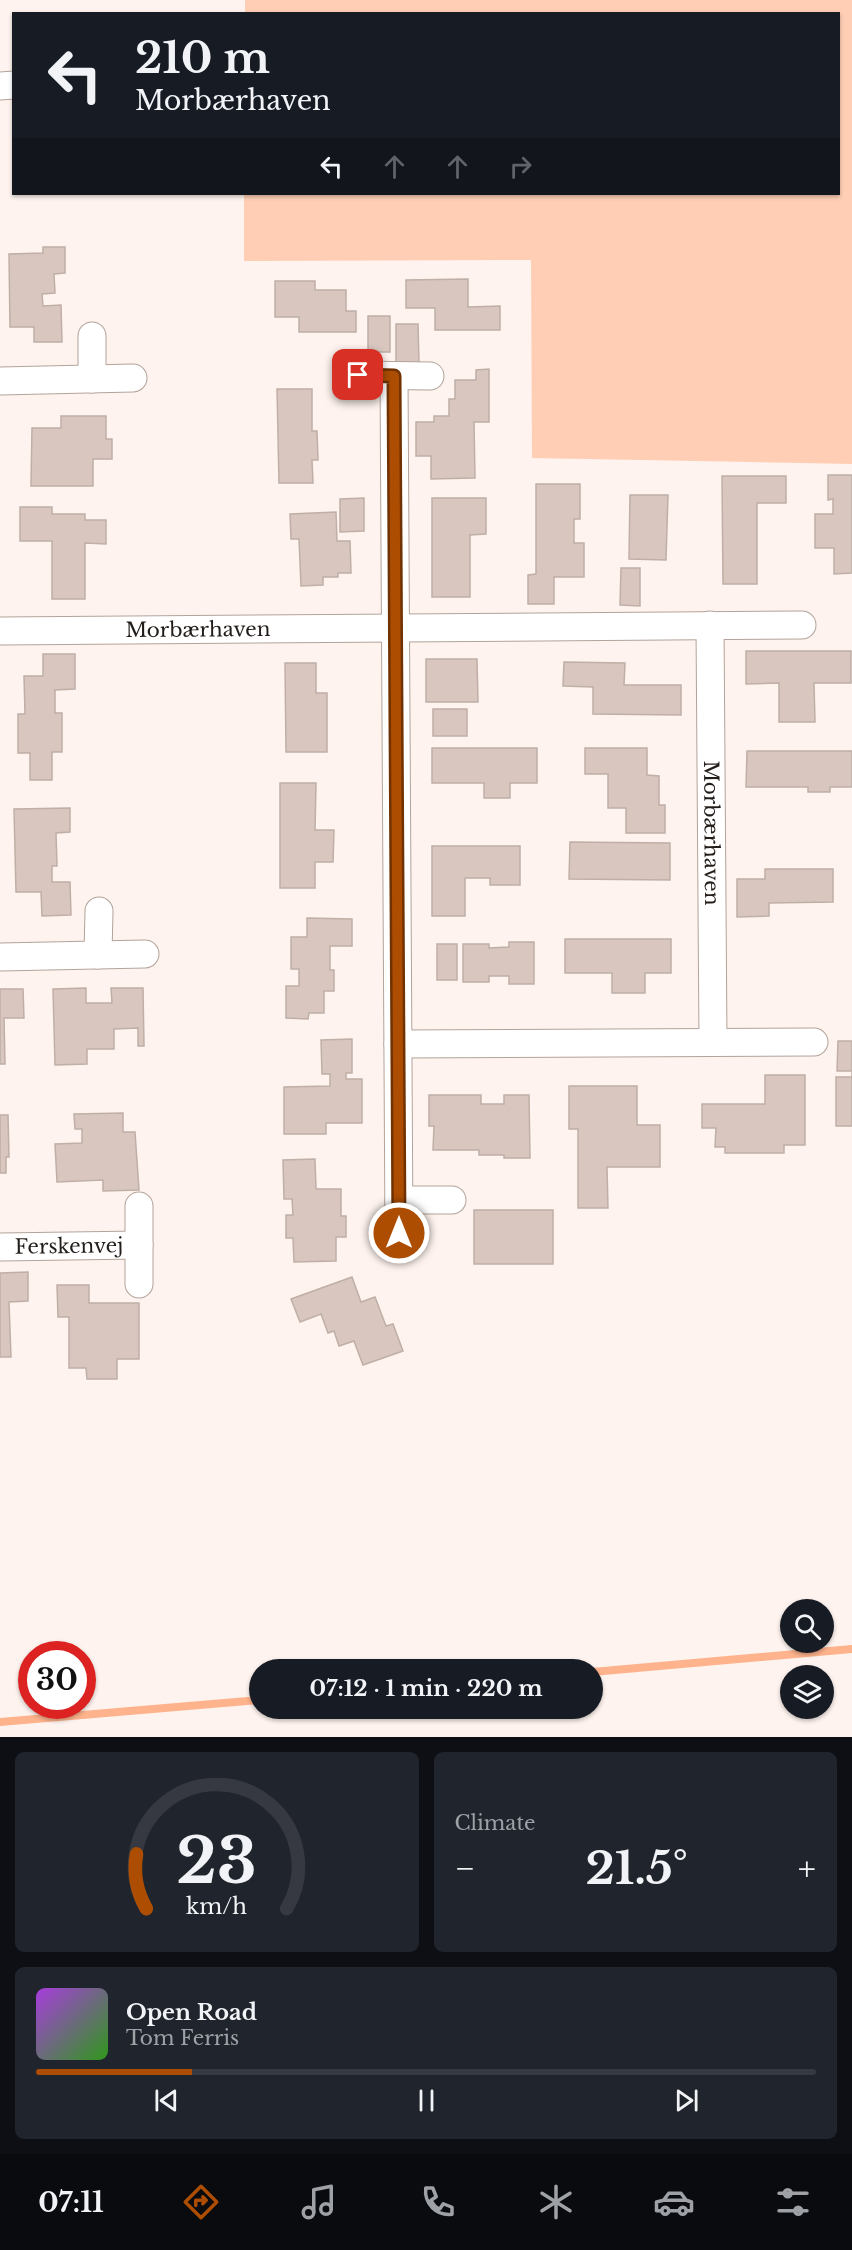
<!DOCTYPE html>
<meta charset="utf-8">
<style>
:root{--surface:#171b24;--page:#20242c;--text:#f1f3f6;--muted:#9ea1a6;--line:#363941;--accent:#ad4d01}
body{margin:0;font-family:"Libre Baskerville",serif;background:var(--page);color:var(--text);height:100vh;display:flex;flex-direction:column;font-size:22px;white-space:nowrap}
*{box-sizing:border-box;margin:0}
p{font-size:20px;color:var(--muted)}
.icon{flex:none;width:33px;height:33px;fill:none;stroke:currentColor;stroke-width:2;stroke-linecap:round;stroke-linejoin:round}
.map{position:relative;height:1737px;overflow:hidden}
.drawer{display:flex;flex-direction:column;gap:15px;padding:15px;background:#0d0f14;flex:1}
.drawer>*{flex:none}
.banner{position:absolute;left:12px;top:12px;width:828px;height:183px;border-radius:0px;box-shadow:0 2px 4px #0004;background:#171b24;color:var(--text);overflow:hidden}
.fabs{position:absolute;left:780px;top:1599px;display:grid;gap:12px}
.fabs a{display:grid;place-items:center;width:54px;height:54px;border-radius:50%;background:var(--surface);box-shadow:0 2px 4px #0004;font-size:30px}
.speed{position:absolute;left:18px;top:1641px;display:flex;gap:12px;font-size:30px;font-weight:700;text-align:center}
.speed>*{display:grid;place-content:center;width:78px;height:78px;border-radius:50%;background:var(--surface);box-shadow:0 2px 4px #0004;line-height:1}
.speed .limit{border:9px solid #d22;background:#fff;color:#111}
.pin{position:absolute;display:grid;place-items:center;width:51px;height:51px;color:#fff;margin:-26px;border-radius:12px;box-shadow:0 3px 9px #0006}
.me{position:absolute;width:66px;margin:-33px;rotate:0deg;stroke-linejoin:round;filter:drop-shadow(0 0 4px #0008)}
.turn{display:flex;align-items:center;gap:21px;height:126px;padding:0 24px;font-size:27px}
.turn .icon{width:78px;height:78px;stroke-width:2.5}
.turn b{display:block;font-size:42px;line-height:51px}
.lanes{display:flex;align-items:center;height:57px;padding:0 24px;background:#0003;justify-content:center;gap:30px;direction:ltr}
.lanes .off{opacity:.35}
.big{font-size:45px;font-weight:700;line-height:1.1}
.drawer .widget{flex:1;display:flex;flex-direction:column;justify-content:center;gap:9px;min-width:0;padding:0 21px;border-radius:9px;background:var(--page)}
.drawer .dial{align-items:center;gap:0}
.dial svg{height:156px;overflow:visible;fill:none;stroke:var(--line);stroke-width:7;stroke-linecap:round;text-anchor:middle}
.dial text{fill:var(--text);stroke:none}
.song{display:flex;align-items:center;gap:18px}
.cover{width:72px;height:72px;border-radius:9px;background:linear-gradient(135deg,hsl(280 70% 55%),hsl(110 70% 35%))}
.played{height:6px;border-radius:3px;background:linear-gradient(90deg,var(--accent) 20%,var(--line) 20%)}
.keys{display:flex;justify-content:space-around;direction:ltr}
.heat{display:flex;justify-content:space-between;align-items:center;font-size:33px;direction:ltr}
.drawer .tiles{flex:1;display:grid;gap:15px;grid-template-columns:1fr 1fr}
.widget:last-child{grid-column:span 2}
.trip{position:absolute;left:249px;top:1659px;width:354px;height:60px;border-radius:30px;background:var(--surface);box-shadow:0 2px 4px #0004;font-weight:700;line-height:60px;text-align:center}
.dock{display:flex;height:96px;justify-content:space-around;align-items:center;background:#090b0e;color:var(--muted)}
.dock .icon{width:42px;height:42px}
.dock .active{color:var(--accent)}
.dock b{font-size:27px;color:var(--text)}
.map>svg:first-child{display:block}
.green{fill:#ffceb5}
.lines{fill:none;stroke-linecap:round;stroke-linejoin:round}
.stream{stroke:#feb38c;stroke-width:8}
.building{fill:#d9c7bf;stroke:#bfafa6;stroke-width:1.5}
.minor-casing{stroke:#b3a39a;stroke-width:29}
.minor{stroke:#fff;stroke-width:27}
.route-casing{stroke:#703201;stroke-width:15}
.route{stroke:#ad4d01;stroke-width:10}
.labels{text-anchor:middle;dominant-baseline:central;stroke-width:6;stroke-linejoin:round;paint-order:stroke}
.street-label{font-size:20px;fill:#231d1a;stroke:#fef3ee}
</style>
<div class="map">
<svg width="852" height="1737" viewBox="0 0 852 1737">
<rect width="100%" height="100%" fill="#fef3ee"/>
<!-- green -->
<polygon class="green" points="245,0 852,0 852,464 532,458 531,260 244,261 244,194 838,194 838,14 245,14"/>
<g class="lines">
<!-- stream -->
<g class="stream">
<polyline points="592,1672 852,1649"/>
<polyline points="0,1722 260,1700"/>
</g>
</g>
<!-- building -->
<g class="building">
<polygon points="43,247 65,247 65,273 54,274 55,293 42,294 43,306 61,305 62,342 34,342 34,327 10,327 9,254 43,253"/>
<polygon points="468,279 468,307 500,306 500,330 435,330 435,308 406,308 406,280"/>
<polygon points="275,281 315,281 315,290 346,290 346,311 356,311 356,332 299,332 299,317 275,317"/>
<rect x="368" y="316" width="22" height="36"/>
<polygon points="396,324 418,324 419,363 396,363"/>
<polygon points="489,369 489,422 474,422 475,478 431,479 431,456 416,456 416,422 434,422 434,416 449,416 449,399 455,399 455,380 476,380 476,370"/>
<polygon points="277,389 312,389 312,431 317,431 318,460 312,460 313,483 279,483"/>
<polygon points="61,416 106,416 106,439 112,439 112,459 93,459 93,486 31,486 32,428 61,428"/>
<polygon points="828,475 852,475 852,573 834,574 834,548 815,548 815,514 833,514 833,499 828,500"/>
<polygon points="722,476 786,476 786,503 757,503 757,584 723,584"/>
<polygon points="536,484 580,484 580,519 574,519 574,543 584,543 584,577 554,577 554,604 528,604 528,575 536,574"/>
<polygon points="630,495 668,495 666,560 629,559"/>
<polygon points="364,498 364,531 340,532 340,499"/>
<polygon points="432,498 486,498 486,534 470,535 470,597 432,597"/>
<polygon points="20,507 52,507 52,514 85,514 85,520 106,520 106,544 85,543 85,599 52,599 52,541 20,541"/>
<polygon points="336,512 337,541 350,541 351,573 338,573 338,577 323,577 323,585 301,586 299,539 291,539 290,514"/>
<polygon points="621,568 640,568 640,606 620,605"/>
<polygon points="746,651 851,651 851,683 814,683 815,722 779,722 779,683 746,684"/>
<polygon points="43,654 75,654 75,689 55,690 55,713 62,713 62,752 52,752 52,780 30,780 30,753 18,753 18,714 25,714 24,676 43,676"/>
<polygon points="426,659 477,659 478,702 426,702"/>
<polygon points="564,662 625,663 624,685 681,685 681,715 593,714 593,687 563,686"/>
<polygon points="285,663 316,663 316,693 327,693 327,752 286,752"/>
<rect x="433" y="709" width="34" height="27"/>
<polygon points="432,748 537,748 537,783 510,783 510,798 484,798 484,783 432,783"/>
<polygon points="585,748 647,748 647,775 659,776 659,805 665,805 665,833 626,833 626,808 608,808 608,774 585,774"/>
<polygon points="747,751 852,751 852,787 830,787 830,792 808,792 808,787 746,787"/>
<polygon points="280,783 316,783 315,830 334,830 333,862 315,862 315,888 280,888"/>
<polygon points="70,808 70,832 56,833 57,866 52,866 52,882 70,882 71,915 42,916 41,892 16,892 14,809"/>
<polygon points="570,842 670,843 670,880 569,879"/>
<polygon points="432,846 520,846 520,885 490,885 490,878 465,878 465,916 432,916"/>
<polygon points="765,869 833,869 833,902 769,903 769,916 737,917 737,879 765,879"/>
<polygon points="307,918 352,919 352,946 330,946 330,970 334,970 334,991 324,991 324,1013 309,1013 308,1019 286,1018 286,986 299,986 299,969 291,969 291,937 307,937"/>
<polygon points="565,939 671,939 671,973 645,973 645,993 612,993 612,973 565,973"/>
<polygon points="509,942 534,942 534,984 509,984 509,976 489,976 489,982 463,982 463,944 489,944 489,948 509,947"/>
<rect x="437" y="944" width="20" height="36"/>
<polygon points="86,988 86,1003 112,1003 111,988 143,988 144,1046 138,1046 138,1028 114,1029 114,1049 87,1049 87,1064 55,1065 53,989"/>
<polygon points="0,989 23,989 24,1018 4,1018 5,1064 0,1064"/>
<polygon points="352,1039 352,1073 346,1073 346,1079 362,1079 362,1123 326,1123 326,1134 284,1134 284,1087 330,1086 330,1074 322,1074 321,1040"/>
<polygon points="838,1041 852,1041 852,1126 836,1126 836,1077 852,1077 852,1071 837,1071"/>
<polygon points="765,1075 805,1075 805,1145 784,1145 784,1153 725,1153 725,1147 715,1147 716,1128 702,1128 702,1104 765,1104"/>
<polygon points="569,1086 637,1086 637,1125 660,1125 660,1167 607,1167 608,1208 578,1208 578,1129 569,1129"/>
<polygon points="429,1095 481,1095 481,1104 504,1104 504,1095 529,1095 530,1158 504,1158 504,1155 479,1155 479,1150 433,1150 434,1126 429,1126"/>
<polygon points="123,1113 123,1132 135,1132 139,1190 103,1191 103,1180 57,1182 55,1144 82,1143 82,1129 75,1129 74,1114"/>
<polygon points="0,1115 8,1115 9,1157 6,1157 6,1173 0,1173"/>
<polygon points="315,1159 316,1189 341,1189 341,1216 346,1216 346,1237 336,1237 336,1261 294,1262 293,1238 286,1238 286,1215 293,1215 292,1199 284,1199 283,1160"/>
<rect x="474" y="1210" width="79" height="54"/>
<polygon points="28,1272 28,1301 9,1302 11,1357 0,1357 0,1273"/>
<polygon points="352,1277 361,1302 375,1297 386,1326 393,1324 403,1351 363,1365 354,1341 339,1346 334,1331 328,1333 321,1314 300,1322 291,1299"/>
<polygon points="57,1285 89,1285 89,1303 139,1303 139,1359 117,1359 117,1379 87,1379 86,1368 69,1368 69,1317 58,1317"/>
</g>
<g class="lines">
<!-- minor casing -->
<g class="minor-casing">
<g id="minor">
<polyline points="0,86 14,85"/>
<polyline points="92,336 92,379"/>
<polyline points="358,375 430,376"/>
<polyline points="394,376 399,1233"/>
<polyline points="0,381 133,378"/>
<path id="s1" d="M710,625L713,1042"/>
<path id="s2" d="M0,631L802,625"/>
<polyline points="98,955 99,911"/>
<polyline points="0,957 145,954"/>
<polyline points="398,1044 814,1042"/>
<polyline points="399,1200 452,1200"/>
<polyline points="139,1206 139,1245"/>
<path id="s3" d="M0,1247L139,1245V1284"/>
</g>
</g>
<!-- minor -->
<use href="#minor" class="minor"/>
</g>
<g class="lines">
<!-- route casing -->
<g class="route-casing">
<polyline id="route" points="358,375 394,376 399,1233"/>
</g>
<!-- route -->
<use href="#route" class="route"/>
</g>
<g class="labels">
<!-- street labels -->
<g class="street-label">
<text stroke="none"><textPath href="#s2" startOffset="198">Morbærhaven</textPath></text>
<text stroke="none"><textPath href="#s1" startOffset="208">Morbærhaven</textPath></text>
<text stroke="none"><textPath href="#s3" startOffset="69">Ferskenvej</textPath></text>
</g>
</g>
</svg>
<div class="fabs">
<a><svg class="icon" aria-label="search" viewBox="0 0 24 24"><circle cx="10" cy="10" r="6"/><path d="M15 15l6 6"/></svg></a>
<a><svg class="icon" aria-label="layers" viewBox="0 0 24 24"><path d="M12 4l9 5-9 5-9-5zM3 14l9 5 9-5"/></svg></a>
</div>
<div class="speed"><div class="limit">30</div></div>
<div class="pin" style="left:358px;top:375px;background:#d93025"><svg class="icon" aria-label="arrive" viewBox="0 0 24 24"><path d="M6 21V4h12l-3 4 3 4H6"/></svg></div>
<svg class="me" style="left:399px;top:1233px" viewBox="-20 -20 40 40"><circle r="17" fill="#ad4d01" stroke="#fff" stroke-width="3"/><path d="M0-11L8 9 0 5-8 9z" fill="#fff"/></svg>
<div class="trip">07:12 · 1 min · 220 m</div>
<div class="banner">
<div class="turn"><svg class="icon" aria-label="left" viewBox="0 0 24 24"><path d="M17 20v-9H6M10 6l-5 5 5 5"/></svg><div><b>210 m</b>Morbærhaven</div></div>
<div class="lanes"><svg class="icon" aria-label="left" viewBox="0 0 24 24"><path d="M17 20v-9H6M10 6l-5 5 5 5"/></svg><svg class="icon off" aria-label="ahead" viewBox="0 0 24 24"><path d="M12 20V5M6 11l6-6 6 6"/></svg><svg class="icon off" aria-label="ahead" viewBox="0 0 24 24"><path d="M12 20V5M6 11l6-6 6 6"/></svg><svg class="icon off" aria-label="right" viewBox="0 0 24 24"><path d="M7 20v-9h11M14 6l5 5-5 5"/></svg></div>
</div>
</div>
<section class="drawer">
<div class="tiles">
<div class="widget dial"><svg viewBox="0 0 100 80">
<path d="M14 69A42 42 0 1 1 86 69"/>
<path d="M14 69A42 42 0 0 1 9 41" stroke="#ad4d01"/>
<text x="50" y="56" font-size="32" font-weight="700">23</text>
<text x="50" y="72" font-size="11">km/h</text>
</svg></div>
<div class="widget"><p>Climate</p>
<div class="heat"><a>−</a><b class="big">21.5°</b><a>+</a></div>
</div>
<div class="widget">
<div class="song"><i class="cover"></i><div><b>Open Road</b><p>Tom Ferris</p></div></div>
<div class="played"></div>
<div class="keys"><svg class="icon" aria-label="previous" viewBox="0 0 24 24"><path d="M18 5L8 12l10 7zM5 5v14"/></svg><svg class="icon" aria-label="pause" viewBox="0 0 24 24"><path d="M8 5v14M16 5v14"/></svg><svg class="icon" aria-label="next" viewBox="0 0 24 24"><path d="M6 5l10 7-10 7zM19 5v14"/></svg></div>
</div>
</div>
</section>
<nav class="dock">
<b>07:11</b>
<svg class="icon active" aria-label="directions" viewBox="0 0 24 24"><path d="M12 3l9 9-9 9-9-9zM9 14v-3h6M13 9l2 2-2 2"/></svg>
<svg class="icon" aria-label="music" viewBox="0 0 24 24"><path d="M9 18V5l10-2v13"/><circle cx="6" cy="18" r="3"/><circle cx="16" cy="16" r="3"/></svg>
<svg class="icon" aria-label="phone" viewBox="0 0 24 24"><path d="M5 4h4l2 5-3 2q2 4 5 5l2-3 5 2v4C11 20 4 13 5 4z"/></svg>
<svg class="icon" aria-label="climate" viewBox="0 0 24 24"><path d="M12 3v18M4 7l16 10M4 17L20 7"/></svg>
<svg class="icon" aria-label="car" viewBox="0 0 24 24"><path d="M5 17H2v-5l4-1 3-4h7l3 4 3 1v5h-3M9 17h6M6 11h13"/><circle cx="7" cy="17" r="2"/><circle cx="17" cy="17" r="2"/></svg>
<svg class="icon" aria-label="filters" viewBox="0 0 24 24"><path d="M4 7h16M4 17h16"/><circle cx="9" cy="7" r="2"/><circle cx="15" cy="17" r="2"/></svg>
</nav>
